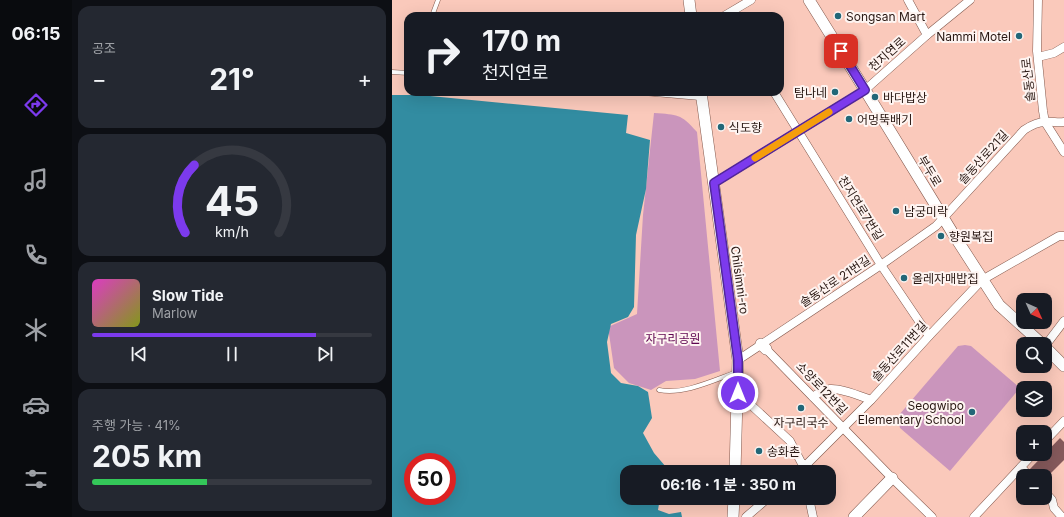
<!DOCTYPE html>
<html lang="ko">
<meta charset="utf-8">
<style>
:root{--surface:#171b24;--page:#242831;--text:#f1f3f6;--muted:#9ea1a6;--line:#363941;--accent:#7c3aed}
body{margin:0;font-family:Inter,"Noto Sans KR",sans-serif;background:var(--page);color:var(--text);height:100vh;display:flex;flex-direction:column;font-size:15px;white-space:nowrap}
*{box-sizing:border-box;margin:0}
p{font-size:13px;color:var(--muted)}
.icon{flex:none;width:22px;height:22px;fill:none;stroke:currentColor;stroke-width:2;stroke-linecap:round;stroke-linejoin:round}
.map{position:relative;flex:1;overflow:hidden}
.drawer{display:flex;flex-direction:column;gap:6px;padding:6px;background:#0d0f14;width:320px}
.drawer>*{flex:none}
.top-card{position:absolute;left:12px;top:12px;width:380px;height:84px;border-radius:12px;box-shadow:0 4px 16px #0002;background:#171b24;color:var(--text);overflow:hidden}
.needle{width:26px;rotate:135deg}
.fabs{position:absolute;left:624px;top:293px;display:grid;gap:8px}
.fabs a{display:grid;place-items:center;width:36px;height:36px;border-radius:8px;background:var(--surface);box-shadow:0 4px 16px #0002;font-size:20px}
.speed{position:absolute;left:12px;top:453px;display:flex;gap:8px;font-size:20px;font-weight:700;text-align:center}
.speed>*{display:grid;place-content:center;width:52px;height:52px;border-radius:50%;background:var(--surface);box-shadow:0 4px 16px #0002;line-height:1}
.speed .limit{border:6px solid #d22;background:#fff;color:#111}
.pin{position:absolute;display:grid;place-items:center;width:34px;height:34px;color:#fff;margin:-17px;border-radius:8px;box-shadow:0 2px 6px #0006}
.me{position:absolute;width:44px;margin:-22px;rotate:0deg;stroke-linejoin:round;filter:drop-shadow(0 0 3px #0008)}
.turn{display:flex;align-items:center;gap:14px;height:84px;padding:0 12px;font-size:18px}
.turn .icon{width:52px;height:52px;stroke-width:2.5}
.turn b{display:block;font-size:28px;line-height:34px}
.big{font-size:30px;font-weight:700;line-height:1.1}
.drawer .card{flex:1;display:flex;flex-direction:column;justify-content:center;gap:6px;min-width:0;padding:0 14px;border-radius:12px;background:var(--page)}
.drawer .dial{align-items:center;gap:0}
.dial svg{height:104px;overflow:visible;fill:none;stroke:var(--line);stroke-width:7;stroke-linecap:round;text-anchor:middle}
.dial text{fill:var(--text);stroke:none}
.song{display:flex;align-items:center;gap:12px}
.cover{width:48px;height:48px;border-radius:6px;background:linear-gradient(135deg,hsl(310 70% 55%),hsl(70 70% 35%))}
.played{height:4px;border-radius:2px;background:linear-gradient(90deg,var(--accent) 80%,var(--line) 80%)}
.keys{display:flex;justify-content:space-around;direction:ltr}
.heat{display:flex;justify-content:space-between;align-items:center;font-size:22px;direction:ltr}
.charge{height:6px;border-radius:3px;background:linear-gradient(90deg,#34c759 41%,var(--line) 0)}
.trip{position:absolute;left:228px;top:465px;width:216px;height:40px;border-radius:12px;background:var(--surface);box-shadow:0 4px 16px #0002;font-weight:700;line-height:40px;text-align:center}
main{display:flex;flex:1;min-height:0}
.menu{display:flex;flex-direction:column;width:72px;justify-content:space-around;align-items:center;background:#090b0e;color:var(--muted)}
.menu .icon{width:28px;height:28px}
.menu .selected{color:var(--accent)}
.menu b{font-size:18px;color:var(--text)}
.map>svg:first-child{display:block}
.green{fill:#ca95bc}
.water{fill:#328ca1;fill-rule:evenodd}
.building{fill:#865a5c}
.lines{fill:none;stroke-linecap:round;stroke-linejoin:round}
.lane-casing{stroke:#83594d;stroke-width:5}
.street-casing{stroke:#83594d;stroke-width:9}
.secondary-casing{stroke:#83594d;stroke-width:12}
.lane{stroke:#fff;stroke-width:4}
.street{stroke:#fff;stroke-width:8}
.secondary{stroke:#fff;stroke-width:11}
.route-casing{stroke:#51269a;stroke-width:10}
.route{stroke:#7c3aed;stroke-width:7}
.slow{stroke:#f59e0b;stroke-width:7}
.poi-dot{fill:#226778;stroke:#fef4f1;stroke-width:1.5}
.labels{text-anchor:middle;dominant-baseline:central;stroke-width:4;stroke-linejoin:round;paint-order:stroke}
.poi-label{font-size:12px;fill:#281712;stroke:#fef4f1;text-anchor:start}
.street-label{font-size:12px;fill:#281712;stroke:#fef4f1}
.park-label{font-size:12px;fill:#5e0550;stroke:#fef4f1}
</style>
<main>
<nav class="menu">
<b>06:15</b>
<svg class="icon selected" aria-label="directions" viewBox="0 0 24 24"><path d="M12 3l9 9-9 9-9-9zM9 14v-3h6M13 9l2 2-2 2"/></svg>
<svg class="icon" aria-label="music" viewBox="0 0 24 24"><path d="M9 18V5l10-2v13"/><circle cx="6" cy="18" r="3"/><circle cx="16" cy="16" r="3"/></svg>
<svg class="icon" aria-label="phone" viewBox="0 0 24 24"><path d="M5 4h4l2 5-3 2q2 4 5 5l2-3 5 2v4C11 20 4 13 5 4z"/></svg>
<svg class="icon" aria-label="climate" viewBox="0 0 24 24"><path d="M12 3v18M4 7l16 10M4 17L20 7"/></svg>
<svg class="icon" aria-label="car" viewBox="0 0 24 24"><path d="M5 17H2v-5l4-1 3-4h7l3 4 3 1v5h-3M9 17h6M6 11h13"/><circle cx="7" cy="17" r="2"/><circle cx="17" cy="17" r="2"/></svg>
<svg class="icon" aria-label="filters" viewBox="0 0 24 24"><path d="M4 7h16M4 17h16"/><circle cx="9" cy="7" r="2"/><circle cx="15" cy="17" r="2"/></svg>
</nav>
<section class="drawer">
<div class="card"><p>공조</p>
<div class="heat"><a>−</a><b class="big">21°</b><a>+</a></div>
</div>
<div class="card dial"><svg viewBox="0 0 100 80">
<path d="M14 69A42 42 0 1 1 86 69"/>
<path d="M14 69A42 42 0 0 1 21 17" stroke="#7c3aed"/>
<text x="50" y="56" font-size="32" font-weight="700">45</text>
<text x="50" y="72" font-size="11">km/h</text>
</svg></div>
<div class="card">
<div class="song"><i class="cover"></i><div><b>Slow Tide</b><p>Marlow</p></div></div>
<div class="played"></div>
<div class="keys"><svg class="icon" aria-label="previous" viewBox="0 0 24 24"><path d="M18 5L8 12l10 7zM5 5v14"/></svg><svg class="icon" aria-label="pause" viewBox="0 0 24 24"><path d="M8 5v14M16 5v14"/></svg><svg class="icon" aria-label="next" viewBox="0 0 24 24"><path d="M6 5l10 7-10 7zM19 5v14"/></svg></div>
</div>
<div class="card"><p>주행 가능 · 41%</p><b class="big">205 km</b><div class="charge"></div></div>
</section>
<div class="map">
<svg width="672" height="517" viewBox="0 0 672 517">
<rect width="100%" height="100%" fill="#fac9bb"/>
<!-- green -->
<g class="green">
<path d="M262,113C286,115 288,113 305,132L328,371L303,379L274,381L259,390L237,383L222,368L216,327L245,314L251,215Z"/>
<polygon points="573,345 579,346 628,388 558,471 508,428 506,420 507,415 566,346"/>
</g>
<!-- water -->
<path class="water" d="M0,95H28L236,115L234,133L258,140L254,189L244,235L242,307L236,317L219,324L215,342L219,373L229,383L246,386L256,392L260,418L251,433L262,453L274,467L276,472H235V498H268L266,510L277,514L289,512L290,517H0ZM21,462H55V496H21Z"/>
<!-- building -->
<polygon class="building" points="668,438 672,442 672,460 656,476 642,476 638,469"/>
<g class="lines">
<!-- lane casing -->
<g class="lane-casing">
<g id="lane">
<polyline points="40,16 46,0"/>
<polyline points="0,72 16,73"/>
<polyline points="240,92 308,98"/>
<path d="M267,390C292,395 322,380 345,372"/>
</g>
</g>
<!-- street casing -->
<g class="street-casing">
<g id="street">
<polyline points="516,0 535,35"/>
<polyline points="646,0 645,51 651,111 653,122 672,152"/>
<polyline points="332,16 359,0"/>
<polyline points="646,57 662,53 672,47"/>
<polyline points="382,92 489,265 537,336"/>
<polyline points="322,183 473,90 535,35 578,0"/>
<polyline points="653,346 672,321"/>
<polyline points="374,349 500,478 540,517"/>
<path d="M346,360L489,265L544,226L632,130C638,126 645,122 653,122C660,121 665,123 672,122"/>
<polyline points="346,393 398,441 409,462 416,468 423,471 423,472"/>
<path d="M421,397C426,393 432,390 438,389C450,388 468,396 479,400"/>
<polyline points="653,441 672,421"/>
<polyline points="629,467 637,476"/>
<polyline points="407,472 479,400 537,336 590,280 667,236 672,236"/>
<polyline points="653,492 660,500 662,508 670,517"/>
<polyline points="417,498 421,517"/>
<polyline points="354,517 376,498"/>
<polyline points="582,517 641,454"/>
</g>
</g>
<!-- secondary casing -->
<g class="secondary-casing">
<g id="secondary">
<polyline points="297,0 299,16"/>
<polyline points="417,0 473,90 560,232 607,305 650,344"/>
<polyline points="309,92 346,360 343,472"/>
<polyline points="369,344 374,349"/>
<polyline points="653,347 672,366"/>
<polyline points="341,517 342,498"/>
<polyline points="462,517 500,478"/>
</g>
</g>
<!-- lane -->
<use href="#lane" class="lane"/>
<!-- street -->
<use href="#street" class="street"/>
<!-- secondary -->
<use href="#secondary" class="secondary"/>
</g>
<g class="lines">
<!-- route casing -->
<g class="route-casing">
<polyline id="route" points="346,393 346,360 322,183 473,90 449,51"/>
</g>
<!-- route -->
<use href="#route" class="route"/>
<!-- slow -->
<polyline class="slow" points="363,158 437,112"/>
</g>
<!-- markers -->
<g class="poi-dot">
<circle cx="446" cy="16" r="4"/>
<circle cx="627" cy="36" r="4"/>
<circle cx="443" cy="92" r="4"/>
<circle cx="483" cy="97" r="4"/>
<circle cx="457" cy="119" r="4"/>
<circle cx="329" cy="127" r="4"/>
<circle cx="504" cy="211" r="4"/>
<circle cx="549" cy="236" r="4"/>
<circle cx="512" cy="278" r="4"/>
<circle cx="409" cy="408" r="4"/>
<circle cx="580" cy="412" r="4"/>
<circle cx="367" cy="451" r="4"/>
</g>
<g class="labels">
<!-- poi labels -->
<g class="poi-label">
<text x="454" y="16">Songsan Mart</text>
<text x="619" y="36" text-anchor="end">Nammi Motel</text>
<text x="435" y="92" text-anchor="end">탐나네</text>
<text x="491" y="97">바다밥상</text>
<text x="465" y="119">어멍뚝배기</text>
<text x="337" y="127">식도향</text>
<text x="512" y="211">남궁미락</text>
<text x="557" y="236">향원복집</text>
<text x="520" y="278">올레자매밥집</text>
<text x="572" y="405" text-anchor="end">Seogwipo<tspan x="572" dy="14">Elementary School</tspan></text>
<text x="409" y="422" text-anchor="middle">자구리국수</text>
<text x="375" y="451">송화촌</text>
</g>
<!-- street labels -->
<g class="street-label">
<text transform="translate(495 54) rotate(-42)">천지연로</text>
<text transform="translate(636 80) rotate(-96)">솔동산로</text>
<text transform="translate(591 157) rotate(-48)">솔동산로21길</text>
<text transform="translate(538 171) rotate(59)">부두로</text>
<text transform="translate(469 208) rotate(58)">천지연로7번길</text>
<text transform="translate(348 280) rotate(82)">Chilsimni-ro</text>
<text transform="translate(443 281) rotate(-34)">솔동산로 21번길</text>
<text transform="translate(507 351) rotate(-48)">솔동산로11번길</text>
<text transform="translate(430 388) rotate(46)">소양로12번길</text>
</g>
<!-- park labels -->
<g class="park-label">
<text x="281" y="338">자구리공원</text>
</g>
</g>
</svg>
<div class="fabs">
<a><svg class="needle" viewBox="-14 -14 28 28"><path d="M0-13l5 13h-10z" fill="#e53935"/><path d="M0 13l5-13h-10z" fill="#9ea1a6"/></svg></a>
<a><svg class="icon" aria-label="search" viewBox="0 0 24 24"><circle cx="10" cy="10" r="6"/><path d="M15 15l6 6"/></svg></a>
<a><svg class="icon" aria-label="layers" viewBox="0 0 24 24"><path d="M12 4l9 5-9 5-9-5zM3 14l9 5 9-5"/></svg></a>
<a>+</a>
<a>−</a>
</div>
<div class="speed"><div class="limit">50</div></div>
<div class="pin" style="left:449px;top:51px;background:#d93025"><svg class="icon" aria-label="arrive" viewBox="0 0 24 24"><path d="M6 21V4h12l-3 4 3 4H6"/></svg></div>
<svg class="me" style="left:346px;top:393px" viewBox="-20 -20 40 40"><circle r="17" fill="#7c3aed" stroke="#fff" stroke-width="3"/><path d="M0-11L8 9 0 5-8 9z" fill="#fff"/></svg>
<div class="trip">06:16 · 1 분 · 350 m</div>
<div class="top-card">
<div class="turn"><svg class="icon" aria-label="right" viewBox="0 0 24 24"><path d="M7 20v-9h11M14 6l5 5-5 5"/></svg><div><b>170 m</b>천지연로</div></div>
</div>
</div>
</main>
